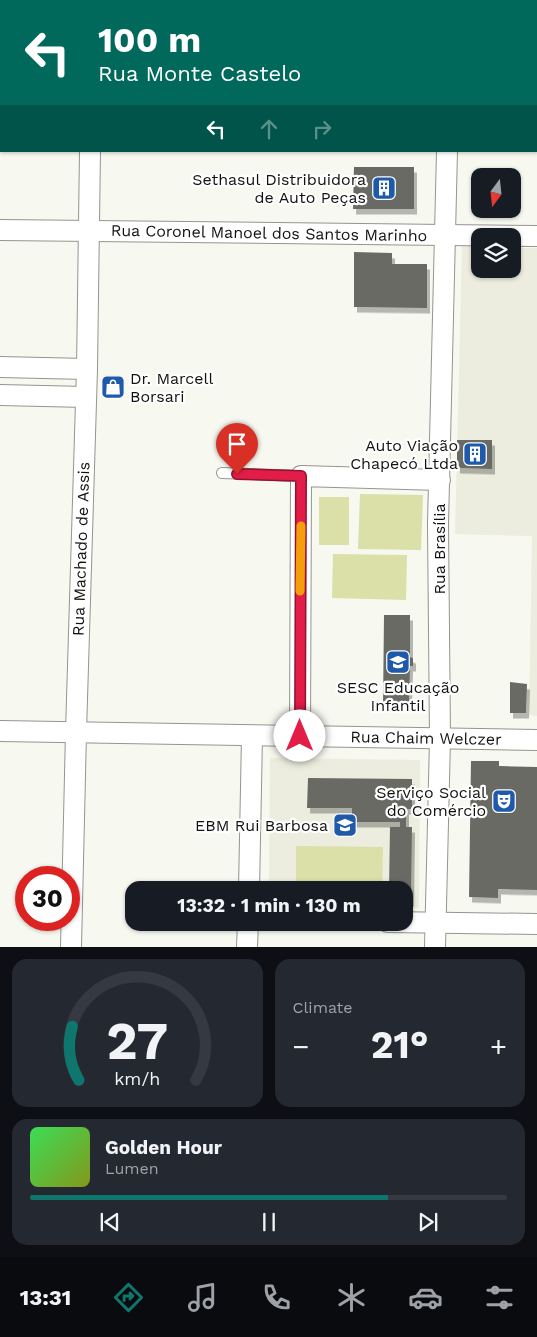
<!DOCTYPE html>
<meta charset="utf-8">
<style>
:root{--surface:#171b24;--page:#242831;--text:#f1f3f6;--muted:#9ea1a6;--line:#363941;--accent:#0f766e}
body{margin:0;font-family:"Work Sans",sans-serif;background:var(--page);color:var(--text);height:100vh;display:flex;flex-direction:column;font-size:19px;white-space:nowrap}
*{box-sizing:border-box;margin:0}
p{font-size:16px;color:var(--muted)}
.icon{flex:none;width:28px;height:28px;fill:none;stroke:currentColor;stroke-width:2;stroke-linecap:round;stroke-linejoin:round}
.map{position:relative;height:947px;overflow:hidden}
.sheet{display:flex;flex-direction:column;gap:12px;padding:12px;background:#0d0f14;flex:1}
.sheet>*{flex:none}
.banner{position:absolute;left:0px;top:0px;width:538px;height:152px;box-shadow:0 1px 4px #0004;background:#00695c;color:#fff;overflow:hidden}
.needle{width:32px;rotate:195deg}
.buttons{position:absolute;left:471px;top:168px;display:grid;gap:10px}
.buttons a{display:grid;place-items:center;width:50px;height:50px;border-radius:10px;background:var(--surface);box-shadow:0 1px 4px #0004;font-size:25px}
.speed{position:absolute;left:15px;top:866px;display:flex;gap:10px;font-size:25px;font-weight:700;text-align:center}
.speed>*{display:grid;place-content:center;width:65px;height:65px;border-radius:50%;background:var(--surface);box-shadow:0 1px 4px #0004;line-height:1}
.speed .limit{border:8px solid #d22;background:#fff;color:#111}
.pin{position:absolute;display:grid;place-items:center;width:42px;height:42px;color:#fff;margin:-51px -21px;border-radius:50% 50% 50% 0;rotate:-45deg;box-shadow:0 0 5px #0007}
.pin .icon{rotate:45deg}
.me{position:absolute;width:55px;margin:-28px;rotate:0deg;stroke-linejoin:round;filter:drop-shadow(0 0 4px #0008)}
.turn{display:flex;align-items:center;gap:18px;height:105px;padding:0 15px;font-size:22px}
.turn .icon{width:65px;height:65px;stroke-width:2.5}
.turn b{display:block;font-size:35px;line-height:42px}
.lanes{display:flex;align-items:center;height:48px;padding:0 15px;background:#0003;justify-content:center;gap:25px;direction:ltr}
.lanes .off{opacity:.35}
.big{font-size:38px;font-weight:700;line-height:1.1}
.sheet .tile{flex:1;display:flex;flex-direction:column;justify-content:center;gap:8px;min-width:0;padding:0 18px;border-radius:15px;background:var(--page)}
.sheet .dial{align-items:center;gap:0}
.dial svg{height:130px;overflow:visible;fill:none;stroke:var(--line);stroke-width:7;stroke-linecap:round;text-anchor:middle}
.dial text{fill:var(--text);stroke:none}
.song{display:flex;align-items:center;gap:15px}
.cover{width:60px;height:60px;border-radius:8px;background:linear-gradient(135deg,hsl(130 70% 55%),hsl(70 70% 35%))}
.played{height:5px;border-radius:2px;background:linear-gradient(90deg,var(--accent) 75%,var(--line) 75%)}
.keys{display:flex;justify-content:space-around;direction:ltr}
.heat{display:flex;justify-content:space-between;align-items:center;font-size:28px;direction:ltr}
.sheet .tiles{flex:1;display:grid;gap:12px;grid-template-columns:1fr 1fr}
.tile:last-child{grid-column:span 2}
.trip{position:absolute;left:125px;top:881px;width:288px;height:50px;border-radius:15px;background:var(--surface);box-shadow:0 1px 4px #0004;font-weight:700;line-height:50px;text-align:center}
.menu{display:flex;height:80px;justify-content:space-around;align-items:center;background:#090b0e;color:var(--muted)}
.menu .icon{width:35px;height:35px}
.menu .active{color:var(--accent)}
.menu b{font-size:22px;color:var(--text)}
.map>svg:first-child{display:block}
.built{fill:#ecedde}
.green{fill:#dae0a8}
.building{fill:#6b6b65;filter:url(#shadow)}
.lines{fill:none;stroke-linecap:round;stroke-linejoin:round}
.service-casing{stroke:#94958e;stroke-width:12}
.minor-casing{stroke:#94958e;stroke-width:22}
.service{stroke:#fff;stroke-width:10}
.minor{stroke:#fff;stroke-width:20}
.route-casing{stroke:#92132f;stroke-width:12}
.route{stroke:#e11d48;stroke-width:9}
.slow{stroke:#f59e0b;stroke-width:9}
.labels{text-anchor:middle;dominant-baseline:central;stroke-width:4.5;stroke-linejoin:round;paint-order:stroke}
.poi-label{font-size:16px;fill:#121210;stroke:#fff;text-anchor:end}
.street-label{font-size:16px;fill:#121210;stroke:#fff}
</style>
<div class="map">
<svg width="537" height="947" viewBox="0 0 537 947">
<defs>
<filter id="shadow"><feDropShadow dx="3" dy="5.5" stdDeviation="0" flood-color="#0004"/></filter>
</defs>
<rect width="100%" height="100%" fill="#f7f8f0"/>
<!-- built -->
<g class="built">
<polygon points="462,246 480,247 480,269 512,269 513,248 537,248 537,716 529,715 532,536 455,534"/>
<polygon points="270,758 420,760 419,908 404,908 404,890 269,890"/>
</g>
<!-- green -->
<g class="green">
<polygon points="360,494 423,495 421,550 358,549"/>
<rect x="319" y="497" width="30" height="48"/>
<polygon points="333,554 407,555 406,600 332,598"/>
<polygon points="296,846 383,847 382,890 296,890"/>
</g>
<!-- building -->
<g class="building">
<polygon points="354,167 414,167 414,209 353,209"/>
<polygon points="354,252 392,253 392,264 427,264 427,308 354,307"/>
<polygon points="457,440 492,440 492,469 457,468"/>
<polygon points="384,615 410,615 410,657 413,658 413,666 410,666 409,705 383,705"/>
<polygon points="510,682 527,684 526,713 510,713"/>
<polygon points="471,761 499,761 499,766 537,767 537,890 498,889 498,898 469,897"/>
<polygon points="308,778 412,779 412,809 406,809 406,827 412,827 411,901 404,901 404,890 389,890 390,827 400,827 400,822 352,822 352,808 307,808"/>
</g>
<g class="lines">
<!-- service casing -->
<g class="service-casing">
<polyline id="service" points="222,473 301,476"/>
</g>
<!-- minor casing -->
<g class="minor-casing">
<g id="minor">
<polyline points="83,0 84,1"/>
<polyline points="271,0 271,1"/>
<polyline points="437,0 453,1"/>
<polyline points="0,9 1,9"/>
<polyline points="536,10 537,10"/>
<polyline points="0,230 537,236"/>
<polyline points="0,367 87,369"/>
<polyline points="0,395 86,397"/>
<polyline points="0,731 537,740"/>
<polyline points="300,736 301,476 440,480"/>
<polyline points="249,890 252,736"/>
<polyline points="388,922 537,924"/>
<polyline points="71,947 76,732 87,369 90,151"/>
<polyline points="247,947 248,922"/>
<polyline points="435,947 440,739 438,524 447,151"/>
</g>
</g>
<!-- service -->
<use href="#service" class="service"/>
<!-- minor -->
<use href="#minor" class="minor"/>
</g>
<g class="lines">
<!-- route casing -->
<g class="route-casing">
<polyline id="route" points="237,474 301,476 300,736"/>
</g>
<!-- route -->
<use href="#route" class="route"/>
<!-- slow -->
<polyline class="slow" points="300,591 301,526"/>
</g>
<!-- icons -->
<defs>
<g id="building-square" transform="scale(1.25)"><rect x="-9" y="-9" width="18" height="18" rx="4" fill="#1e59aa" stroke="#fff"/><path d="M-4-6H4V6H1V3H-1V6H-4ZM-2.5-4.3h1.7v1.8h-1.7ZM.8-4.3h1.7v1.8H.8ZM-2.5-1h1.7V.8h-1.7ZM.8-1h1.7V.8H.8Z" fill="#fff"/></g>
<g id="shop-square" transform="scale(1.25)"><rect x="-9" y="-9" width="18" height="18" rx="4" fill="#1e59aa" stroke="#fff"/><path d="M-5-2.5h2.3a2.7 3.5 0 0 1 5.4 0H5L5.5 6h-11ZM-1.5-2.5h3a1.5 2.3 0 0 0-3 0Z" fill="#fff"/></g>
<g id="school-square" transform="scale(1.25)"><rect x="-9" y="-9" width="18" height="18" rx="4" fill="#1e59aa" stroke="#fff"/><path d="M0-5L7-2L0 1L-7-2ZM-4 1L0 2.5L4 1V4Q0 6-4 4Z" fill="#fff"/></g>
<g id="theatre-square" transform="scale(1.25)"><rect x="-9" y="-9" width="18" height="18" rx="4" fill="#1e59aa" stroke="#fff"/><path d="M-5-5.5Q0-4 5-5.5V0Q5 5 0 6Q-5 5-5 0ZM-3.3-2.5H-1v1.5H-3.3ZM1-2.5H3.3v1.5H1ZM-2.8 1Q0 5.5 2.8 1Z" fill="#fff"/></g>
</defs>
<g fill-rule="evenodd">
<use href="#building-square" x="384" y="188"/>
<use href="#shop-square" x="113" y="387"/>
<use href="#building-square" x="475" y="454"/>
<use href="#school-square" x="398" y="662"/>
<use href="#theatre-square" x="504" y="801"/>
<use href="#school-square" x="345" y="825"/>
</g>
<g class="labels">
<!-- poi labels -->
<g class="poi-label">
<text x="366" y="179">Sethasul Distribuidora<tspan x="366" dy="18">de Auto Peças</tspan></text>
<text x="130" y="378" text-anchor="start">Dr. Marcell<tspan x="130" dy="18">Borsari</tspan></text>
<text x="458" y="445">Auto Viação<tspan x="458" dy="18">Chapecó Ltda</tspan></text>
<text x="398" y="687" text-anchor="middle">SESC Educação<tspan x="398" dy="18">Infantil</tspan></text>
<text x="486" y="792">Serviço Social<tspan x="486" dy="18">do Comércio</tspan></text>
<text x="328" y="825">EBM Rui Barbosa</text>
</g>
<!-- street labels -->
<g class="street-label">
<text transform="translate(269 233) rotate(1)">Rua Coronel Manoel dos Santos Marinho</text>
<text transform="translate(81 549) rotate(-88)">Rua Machado de Assis</text>
<text transform="translate(439 549) rotate(-90)">Rua Brasília</text>
<text transform="translate(426 738) rotate(1)">Rua Chaim Welczer</text>
</g>
</g>
</svg>
<div class="buttons">
<a><svg class="needle" viewBox="-14 -14 28 28"><path d="M0-13l5 13h-10z" fill="#e53935"/><path d="M0 13l5-13h-10z" fill="#9ea1a6"/></svg></a>
<a><svg class="icon" aria-label="layers" viewBox="0 0 24 24"><path d="M12 4l9 5-9 5-9-5zM3 14l9 5 9-5"/></svg></a>
</div>
<div class="speed"><div class="limit">30</div></div>
<div class="pin" style="left:237px;top:474px;background:#d93025"><svg class="icon" aria-label="arrive" viewBox="0 0 24 24"><path d="M6 21V4h12l-3 4 3 4H6"/></svg></div>
<svg class="me" style="left:300px;top:736px" viewBox="-20 -20 40 40"><circle r="19" fill="#fff"/><path d="M0-13L10 11 0 6-10 11z" fill="#e11d48"/></svg>
<div class="trip">13:32 · 1 min · 130 m</div>
<div class="banner">
<div class="turn"><svg class="icon" aria-label="left" viewBox="0 0 24 24"><path d="M17 20v-9H6M10 6l-5 5 5 5"/></svg><div><b>100 m</b>Rua Monte Castelo</div></div>
<div class="lanes"><svg class="icon" aria-label="left" viewBox="0 0 24 24"><path d="M17 20v-9H6M10 6l-5 5 5 5"/></svg><svg class="icon off" aria-label="ahead" viewBox="0 0 24 24"><path d="M12 20V5M6 11l6-6 6 6"/></svg><svg class="icon off" aria-label="right" viewBox="0 0 24 24"><path d="M7 20v-9h11M14 6l5 5-5 5"/></svg></div>
</div>
</div>
<section class="sheet">
<div class="tiles">
<div class="tile dial"><svg viewBox="0 0 100 80">
<path d="M14 69A42 42 0 1 1 86 69"/>
<path d="M14 69A42 42 0 0 1 10 36" stroke="#0f766e"/>
<text x="50" y="56" font-size="32" font-weight="700">27</text>
<text x="50" y="72" font-size="11">km/h</text>
</svg></div>
<div class="tile"><p>Climate</p>
<div class="heat"><a>−</a><b class="big">21°</b><a>+</a></div>
</div>
<div class="tile">
<div class="song"><i class="cover"></i><div><b>Golden Hour</b><p>Lumen</p></div></div>
<div class="played"></div>
<div class="keys"><svg class="icon" aria-label="previous" viewBox="0 0 24 24"><path d="M18 5L8 12l10 7zM5 5v14"/></svg><svg class="icon" aria-label="pause" viewBox="0 0 24 24"><path d="M8 5v14M16 5v14"/></svg><svg class="icon" aria-label="next" viewBox="0 0 24 24"><path d="M6 5l10 7-10 7zM19 5v14"/></svg></div>
</div>
</div>
</section>
<nav class="menu">
<b>13:31</b>
<svg class="icon active" aria-label="directions" viewBox="0 0 24 24"><path d="M12 3l9 9-9 9-9-9zM9 14v-3h6M13 9l2 2-2 2"/></svg>
<svg class="icon" aria-label="music" viewBox="0 0 24 24"><path d="M9 18V5l10-2v13"/><circle cx="6" cy="18" r="3"/><circle cx="16" cy="16" r="3"/></svg>
<svg class="icon" aria-label="phone" viewBox="0 0 24 24"><path d="M5 4h4l2 5-3 2q2 4 5 5l2-3 5 2v4C11 20 4 13 5 4z"/></svg>
<svg class="icon" aria-label="climate" viewBox="0 0 24 24"><path d="M12 3v18M4 7l16 10M4 17L20 7"/></svg>
<svg class="icon" aria-label="car" viewBox="0 0 24 24"><path d="M5 17H2v-5l4-1 3-4h7l3 4 3 1v5h-3M9 17h6M6 11h13"/><circle cx="7" cy="17" r="2"/><circle cx="17" cy="17" r="2"/></svg>
<svg class="icon" aria-label="filters" viewBox="0 0 24 24"><path d="M4 7h16M4 17h16"/><circle cx="9" cy="7" r="2"/><circle cx="15" cy="17" r="2"/></svg>
</nav>
